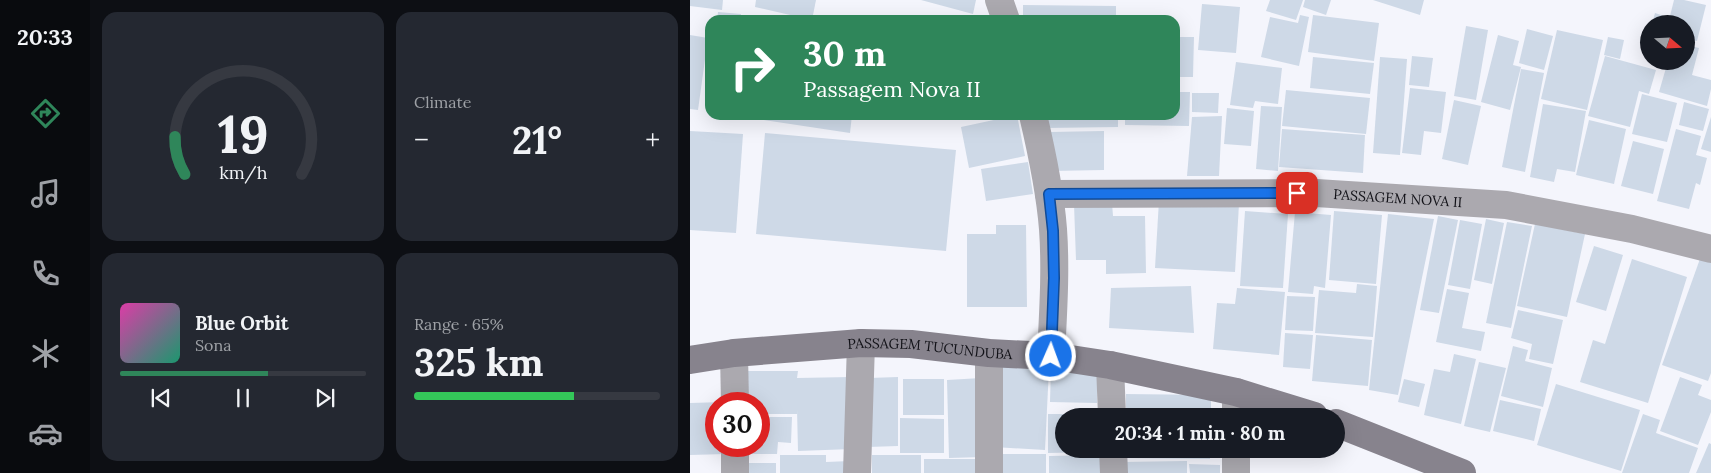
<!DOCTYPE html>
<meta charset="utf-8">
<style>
:root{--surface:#171b24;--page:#242831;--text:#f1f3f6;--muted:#9ea1a6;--line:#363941;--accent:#2f865a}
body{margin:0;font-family:Lora,serif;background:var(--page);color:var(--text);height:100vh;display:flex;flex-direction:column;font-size:19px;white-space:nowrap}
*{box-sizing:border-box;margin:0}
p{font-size:16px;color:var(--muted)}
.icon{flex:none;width:28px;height:28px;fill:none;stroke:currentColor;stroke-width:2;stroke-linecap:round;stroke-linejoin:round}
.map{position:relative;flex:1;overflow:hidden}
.side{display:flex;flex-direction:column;gap:12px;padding:12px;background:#0d0f14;width:600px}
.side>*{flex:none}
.banner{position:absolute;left:15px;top:15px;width:475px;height:105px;border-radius:15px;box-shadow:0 5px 20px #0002;background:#2f865a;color:#fff;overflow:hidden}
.needle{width:32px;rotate:109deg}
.buttons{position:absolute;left:950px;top:15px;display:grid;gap:10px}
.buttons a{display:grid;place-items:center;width:55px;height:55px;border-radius:50%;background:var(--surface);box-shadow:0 5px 20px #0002;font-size:25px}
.speed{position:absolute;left:15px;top:392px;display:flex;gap:10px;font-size:25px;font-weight:700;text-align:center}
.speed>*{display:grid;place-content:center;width:65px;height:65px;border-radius:50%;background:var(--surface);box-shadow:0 5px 20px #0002;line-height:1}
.speed .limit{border:8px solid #d22;background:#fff;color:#111}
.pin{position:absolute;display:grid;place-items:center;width:42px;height:42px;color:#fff;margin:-21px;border-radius:10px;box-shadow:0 2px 8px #0006}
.me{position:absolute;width:55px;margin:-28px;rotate:2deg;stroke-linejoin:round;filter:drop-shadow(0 0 4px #0008)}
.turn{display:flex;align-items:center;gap:18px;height:105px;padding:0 15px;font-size:22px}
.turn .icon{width:65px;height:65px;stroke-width:2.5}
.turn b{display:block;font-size:35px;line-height:42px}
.big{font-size:38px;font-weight:800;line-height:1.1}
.side .tile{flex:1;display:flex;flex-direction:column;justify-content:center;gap:8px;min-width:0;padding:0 18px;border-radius:15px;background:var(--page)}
.side .dial{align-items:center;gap:0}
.dial svg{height:130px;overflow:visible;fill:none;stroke:var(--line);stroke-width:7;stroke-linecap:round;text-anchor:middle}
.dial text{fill:var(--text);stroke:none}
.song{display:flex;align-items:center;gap:15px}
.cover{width:60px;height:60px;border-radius:8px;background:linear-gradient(135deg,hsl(320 70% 55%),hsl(160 70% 35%))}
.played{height:5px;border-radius:2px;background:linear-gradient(90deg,var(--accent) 60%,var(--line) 60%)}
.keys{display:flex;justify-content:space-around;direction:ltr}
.heat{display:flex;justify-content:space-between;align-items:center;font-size:28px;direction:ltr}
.charge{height:8px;border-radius:4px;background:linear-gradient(90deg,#34c759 65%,var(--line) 0)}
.side .tiles{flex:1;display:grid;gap:12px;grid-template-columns:repeat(2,1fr)}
.trip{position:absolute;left:365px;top:408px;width:290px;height:50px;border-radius:25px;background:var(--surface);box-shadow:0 5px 20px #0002;font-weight:800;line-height:50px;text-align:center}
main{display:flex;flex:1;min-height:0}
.tabs{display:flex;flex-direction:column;width:90px;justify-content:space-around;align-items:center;background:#090b0e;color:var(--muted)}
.tabs .icon{width:35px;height:35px}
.tabs .current{color:var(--accent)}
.tabs b{font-size:22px;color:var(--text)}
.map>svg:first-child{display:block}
.building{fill:#ced9e7}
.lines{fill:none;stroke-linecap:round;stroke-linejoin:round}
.street{stroke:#aba9af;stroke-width:28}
.secondary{stroke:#87838d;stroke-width:28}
.route-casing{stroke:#114b97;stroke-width:12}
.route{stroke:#1a73e8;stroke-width:9}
.labels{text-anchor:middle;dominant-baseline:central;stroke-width:5;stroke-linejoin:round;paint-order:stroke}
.street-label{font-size:14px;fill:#111117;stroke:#fff}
</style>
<main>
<nav class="tabs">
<b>20:33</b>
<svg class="icon current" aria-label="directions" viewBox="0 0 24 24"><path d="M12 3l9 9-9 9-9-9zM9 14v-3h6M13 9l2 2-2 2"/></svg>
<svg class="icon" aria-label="music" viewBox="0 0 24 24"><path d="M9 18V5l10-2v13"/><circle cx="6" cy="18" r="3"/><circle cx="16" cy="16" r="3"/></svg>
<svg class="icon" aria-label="phone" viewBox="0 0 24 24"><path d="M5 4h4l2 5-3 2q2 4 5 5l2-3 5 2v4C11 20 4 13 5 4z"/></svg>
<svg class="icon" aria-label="climate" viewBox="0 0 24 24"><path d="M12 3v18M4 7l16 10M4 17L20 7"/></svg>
<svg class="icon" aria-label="car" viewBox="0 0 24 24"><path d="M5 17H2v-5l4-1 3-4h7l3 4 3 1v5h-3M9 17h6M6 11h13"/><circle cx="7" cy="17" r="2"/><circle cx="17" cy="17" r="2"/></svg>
</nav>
<section class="side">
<div class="tiles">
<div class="tile dial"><svg viewBox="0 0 100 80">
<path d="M14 69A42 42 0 1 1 86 69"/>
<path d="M14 69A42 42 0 0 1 8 46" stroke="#2f865a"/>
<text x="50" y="56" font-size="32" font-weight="700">19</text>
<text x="50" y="72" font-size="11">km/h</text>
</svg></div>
<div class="tile"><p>Climate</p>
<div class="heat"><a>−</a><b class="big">21°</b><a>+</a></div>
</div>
<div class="tile">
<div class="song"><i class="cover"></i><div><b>Blue Orbit</b><p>Sona</p></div></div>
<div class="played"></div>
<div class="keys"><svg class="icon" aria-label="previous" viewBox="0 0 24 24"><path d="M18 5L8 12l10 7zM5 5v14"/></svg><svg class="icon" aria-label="pause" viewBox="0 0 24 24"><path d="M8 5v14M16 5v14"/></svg><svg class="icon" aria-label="next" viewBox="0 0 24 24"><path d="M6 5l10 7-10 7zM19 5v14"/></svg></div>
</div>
<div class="tile"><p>Range · 65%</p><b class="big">325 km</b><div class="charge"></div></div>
</div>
</section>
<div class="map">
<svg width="1021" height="473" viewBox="0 0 1021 473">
<rect width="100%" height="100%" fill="#f4f5fc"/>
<!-- building -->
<g class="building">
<polygon points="0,0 33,0 32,10 0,6"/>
<polygon points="66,0 126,0 122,20 65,7"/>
<polygon points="231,0 286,0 283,14"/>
<polygon points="580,0 613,0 606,20 576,11"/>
<polygon points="615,0 641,0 636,15 613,7"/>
<polygon points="683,0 734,0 730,15"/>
<polygon points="984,0 994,0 1016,5 1007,41 996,39 996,24 978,24"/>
<polygon points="512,4 550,7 546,53 508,50"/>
<polygon points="333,5 426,6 426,20 333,20"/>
<polygon points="28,12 51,14 50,20 27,20"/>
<polygon points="965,13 977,17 975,24 962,24"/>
<polygon points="610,15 619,17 609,66 571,57 580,17 608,23"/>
<polygon points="623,15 689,23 684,61 618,52"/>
<polygon points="776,26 798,30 786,100 764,96"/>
<polygon points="837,29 863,36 854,70 829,63"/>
<polygon points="867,30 913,40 897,110 851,99"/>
<polygon points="0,35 18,38 8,110 0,109"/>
<polygon points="808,35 829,41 823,65 831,67 820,110 791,102"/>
<polygon points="485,37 504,37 503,77 485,77"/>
<polygon points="918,37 934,40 930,59 914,55"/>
<polygon points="996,45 1009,48 1002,75 1021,80 1021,89 1017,106 969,92 978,61 996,61"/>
<polygon points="722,56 743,58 739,87 719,85"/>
<polygon points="915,56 966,70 959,94 949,91 940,127 898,116"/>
<polygon points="623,57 684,63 680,94 620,88"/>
<polygon points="690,57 717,59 710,155 683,153"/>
<polygon points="546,62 592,68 588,104 565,101 563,108 540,105"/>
<polygon points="831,69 854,73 835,172 812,167"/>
<polygon points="720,88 756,92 751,133 734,131 731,155 712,153"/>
<polygon points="596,90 680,98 676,134 592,126"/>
<polygon points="485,92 500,92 499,126 435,125 435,115 485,115"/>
<polygon points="502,93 529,93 528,113 502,112"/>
<polygon points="952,94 987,103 977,142 942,134"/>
<polygon points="764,100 791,106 778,165 752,159"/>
<polygon points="994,102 1019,109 1013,131 989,125"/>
<polygon points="853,104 896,111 885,172 867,169 864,182 840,177"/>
<polygon points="571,106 592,107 588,171 566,169"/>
<polygon points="537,108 564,111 561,146 534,144"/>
<polygon points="40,115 162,115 160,133"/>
<polygon points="327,115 335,156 279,168 271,127"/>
<polygon points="357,115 428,115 428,127 357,128"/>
<polygon points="532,116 529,176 497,176 502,117"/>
<polygon points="1021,117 1021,152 1011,149"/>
<polygon points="899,120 936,129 924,184 886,175"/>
<polygon points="592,129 675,135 673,173 589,167"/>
<polygon points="986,129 1011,136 1006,155 1017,158 1010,185 1006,183 999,209 967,201"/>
<polygon points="0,131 53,134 46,233 0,230"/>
<polygon points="414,131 414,170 361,171 360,132"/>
<polygon points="75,133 266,150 256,251 66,234"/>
<polygon points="943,141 974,149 963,194 931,186"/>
<polygon points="338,162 343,194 296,201 291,169"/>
<polygon points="469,200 549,204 545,272 465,268"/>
<polygon points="422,203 423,216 455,216 456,273 416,274 416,260 386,260 384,204"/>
<polygon points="555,211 598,214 593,288 550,286"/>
<polygon points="644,211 692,215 686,284 639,280"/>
<polygon points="605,212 641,215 635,288 624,286 623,294 598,292"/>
<polygon points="698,214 744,219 708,395 679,390"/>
<polygon points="748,216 768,220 749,313 730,310"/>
<polygon points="796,219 814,223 802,284 784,280"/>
<polygon points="770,220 792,224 780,289 758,285"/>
<polygon points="817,222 842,226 821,328 796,323"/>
<polygon points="845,224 895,234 877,317 827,306"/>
<polygon points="306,225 336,225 337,307 277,307 277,234 306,234"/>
<polygon points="904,246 933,255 916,311 886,302"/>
<polygon points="1011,256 1021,260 1021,373 1018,381 972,365"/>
<polygon points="942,259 997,277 958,403 890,382 903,340 915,344"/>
<polygon points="667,284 687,286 683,337 625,333 629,290 666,293"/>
<polygon points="501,286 504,333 419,328 421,288"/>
<polygon points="547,288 595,292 589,355 523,349 527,303 545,304"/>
<polygon points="757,289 779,293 772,328 795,332 791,351 746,342"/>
<polygon points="597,296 625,297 623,331 595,330"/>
<polygon points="828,310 873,320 863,364 839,359 842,344 821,338"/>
<polygon points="595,333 623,335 620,369 593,367"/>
<polygon points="626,335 682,340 678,386 622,381"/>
<polygon points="823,346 838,350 835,361 862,368 853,407 811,396"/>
<polygon points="764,354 786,359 771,424 734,415 744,369 760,372"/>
<polygon points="789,362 816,368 800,432 774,426"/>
<polygon points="308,366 359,368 355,450 304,447"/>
<polygon points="361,368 407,369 407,403 360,402"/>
<polygon points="54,371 108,371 107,378 161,377 162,449 108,451 107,409 107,414 69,414 69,404 54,404"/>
<polygon points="208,377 208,446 178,447 179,378"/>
<polygon points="990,377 1012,385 1008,395 1021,400 1021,412 1008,445 970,431"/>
<polygon points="291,378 293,457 259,458 257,380"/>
<rect x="213" y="379" width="41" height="36"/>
<polygon points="714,379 735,384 729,407 708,402"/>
<polygon points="866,384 950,410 931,471 847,445"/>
<polygon points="436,394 521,395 521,416 436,416"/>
<polygon points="810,400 851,409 844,441 803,431"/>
<polygon points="34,402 34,404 26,404 26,446 35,446 36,454 0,455 0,403"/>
<polygon points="358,414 404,414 404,416 374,416 374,449 404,449 404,452 358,453"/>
<polygon points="953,414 970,420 966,433 1008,448 999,473 932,473"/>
<polygon points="69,417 102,417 101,443 88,442 87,454 56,454 56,446 69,446"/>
<polygon points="210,418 254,419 254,453 210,453"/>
<polygon points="1019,443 1021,444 1021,473 1006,473"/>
<polygon points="435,449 520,449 520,459 435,458"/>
<rect x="306" y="454" width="50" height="19"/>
<polygon points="90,455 136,455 136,462 160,461 160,473 90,473"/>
<rect x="182" y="455" width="49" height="18"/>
<polygon points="410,455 410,473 359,473 359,456"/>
<rect x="234" y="459" width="60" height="14"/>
<polygon points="497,461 497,473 431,473 431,462"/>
<rect x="55" y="463" width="31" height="10"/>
<polygon points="499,464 530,465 530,473 500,473"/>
</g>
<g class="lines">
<!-- street -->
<g class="street">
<polyline points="309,0 316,20"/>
<path d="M343,115C352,153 360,190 363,229C366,271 363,314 361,356"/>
<path id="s1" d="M359,194L626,193L816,205L942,229L1021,249"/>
<polyline points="44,353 45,404"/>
<polyline points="299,353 299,473"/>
<polyline points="420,365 422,416"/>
<polyline points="546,416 546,392"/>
<polyline points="45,446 45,473"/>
<polyline points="423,449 424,473"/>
<polyline points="167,473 171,343"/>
<polyline points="546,473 546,449"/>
</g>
<!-- secondary -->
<g class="secondary">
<path id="s2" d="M0,360L44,353L171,343L221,344L299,353L361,356L420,365L546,392L624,416"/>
<polyline points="646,423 772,473"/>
</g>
</g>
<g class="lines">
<!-- route casing -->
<g class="route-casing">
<polyline id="route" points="361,356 364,278 363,231 359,194 607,193"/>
</g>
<!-- route -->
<use href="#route" class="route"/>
</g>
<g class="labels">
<!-- street labels -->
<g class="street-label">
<text stroke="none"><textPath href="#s1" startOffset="349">PASSAGEM NOVA II</textPath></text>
<text stroke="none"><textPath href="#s2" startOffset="241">PASSAGEM TUCUNDUBA</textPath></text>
</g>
</g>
</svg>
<div class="buttons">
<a><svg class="needle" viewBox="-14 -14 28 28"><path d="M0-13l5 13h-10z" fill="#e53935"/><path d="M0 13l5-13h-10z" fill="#9ea1a6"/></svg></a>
</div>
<div class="speed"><div class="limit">30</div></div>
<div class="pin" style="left:607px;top:193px;background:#d93025"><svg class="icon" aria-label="arrive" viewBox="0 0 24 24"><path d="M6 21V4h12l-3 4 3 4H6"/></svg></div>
<svg class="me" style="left:361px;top:356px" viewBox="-20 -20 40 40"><circle r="17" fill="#1a73e8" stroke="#fff" stroke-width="3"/><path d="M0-11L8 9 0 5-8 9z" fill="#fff"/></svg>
<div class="trip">20:34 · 1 min · 80 m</div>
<div class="banner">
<div class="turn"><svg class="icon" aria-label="right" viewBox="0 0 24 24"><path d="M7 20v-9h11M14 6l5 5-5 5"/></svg><div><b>30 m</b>Passagem Nova II</div></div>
</div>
</div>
</main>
